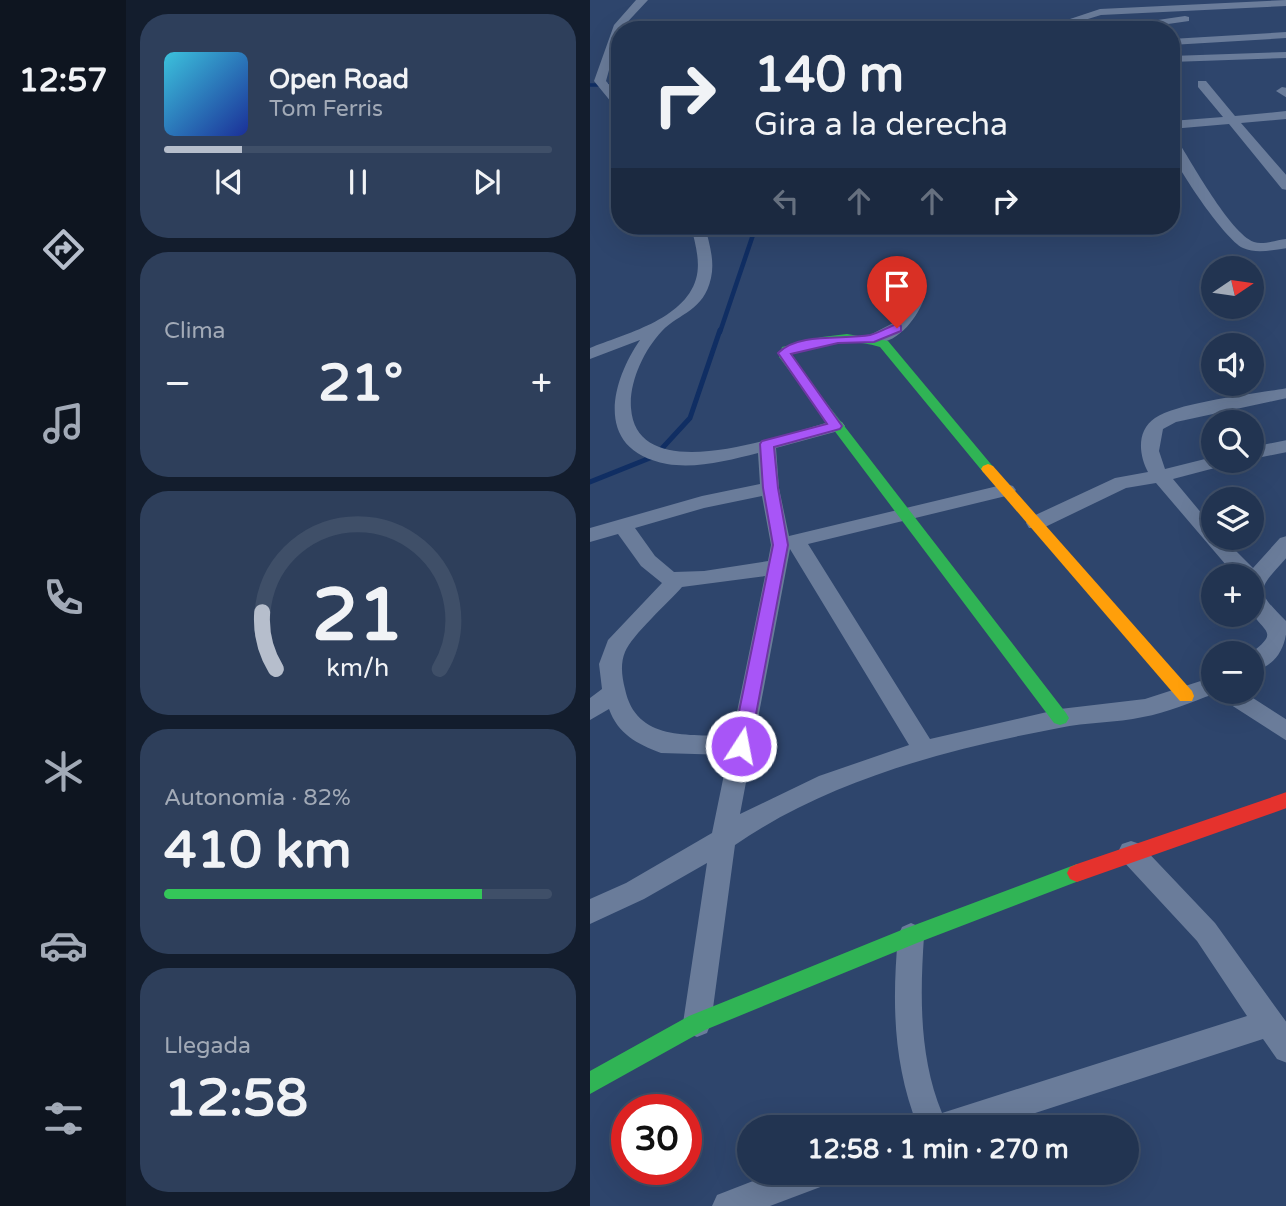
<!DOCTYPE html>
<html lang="es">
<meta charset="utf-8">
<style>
:root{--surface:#223451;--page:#2e3f5b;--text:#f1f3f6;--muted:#a2aab7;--line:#3f4f68;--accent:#b6becc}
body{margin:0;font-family:"Varela Round",sans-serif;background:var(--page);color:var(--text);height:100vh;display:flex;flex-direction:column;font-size:26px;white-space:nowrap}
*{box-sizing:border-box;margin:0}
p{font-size:23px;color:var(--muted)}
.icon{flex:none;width:38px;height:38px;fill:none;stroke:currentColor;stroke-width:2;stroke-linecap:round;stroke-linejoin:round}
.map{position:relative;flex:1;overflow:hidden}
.side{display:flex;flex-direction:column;gap:14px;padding:14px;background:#131d2d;width:464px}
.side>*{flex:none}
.banner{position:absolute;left:21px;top:21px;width:569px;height:214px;border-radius:28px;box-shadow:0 7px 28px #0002,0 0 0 2px var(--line);background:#223451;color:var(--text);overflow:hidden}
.needle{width:46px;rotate:77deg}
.tools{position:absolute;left:611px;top:256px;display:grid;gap:14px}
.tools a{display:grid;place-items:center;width:63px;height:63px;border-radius:50%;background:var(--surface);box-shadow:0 7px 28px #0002,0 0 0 2px var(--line);font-size:35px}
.speed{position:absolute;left:21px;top:1094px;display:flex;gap:14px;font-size:35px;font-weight:700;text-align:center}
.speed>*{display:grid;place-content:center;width:91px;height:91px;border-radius:50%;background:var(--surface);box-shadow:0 7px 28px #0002,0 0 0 2px var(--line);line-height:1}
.speed .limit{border:10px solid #d22;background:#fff;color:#111}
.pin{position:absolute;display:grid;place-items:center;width:60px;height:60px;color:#fff;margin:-72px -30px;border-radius:50% 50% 50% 0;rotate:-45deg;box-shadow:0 0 7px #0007}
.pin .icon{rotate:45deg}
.me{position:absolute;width:77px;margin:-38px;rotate:11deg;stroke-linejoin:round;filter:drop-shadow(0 0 5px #0008)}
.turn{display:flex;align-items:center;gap:24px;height:147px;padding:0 28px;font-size:32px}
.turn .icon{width:91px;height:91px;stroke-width:2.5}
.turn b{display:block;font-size:49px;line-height:60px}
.lanes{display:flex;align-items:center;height:66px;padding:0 28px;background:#0003;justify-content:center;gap:35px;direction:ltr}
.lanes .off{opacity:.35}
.big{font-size:52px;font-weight:800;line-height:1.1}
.side .tile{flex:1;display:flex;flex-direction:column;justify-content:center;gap:10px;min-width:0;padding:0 24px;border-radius:28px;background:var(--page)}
.side .dial{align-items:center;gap:0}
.dial svg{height:182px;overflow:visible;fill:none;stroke:var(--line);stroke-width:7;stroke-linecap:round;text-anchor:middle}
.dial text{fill:var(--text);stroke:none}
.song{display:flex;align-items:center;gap:21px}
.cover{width:84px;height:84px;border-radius:10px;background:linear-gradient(135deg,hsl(190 70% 55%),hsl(230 70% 35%))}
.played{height:7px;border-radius:4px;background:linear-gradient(90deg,var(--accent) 20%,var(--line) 20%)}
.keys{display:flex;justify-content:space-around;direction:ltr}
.heat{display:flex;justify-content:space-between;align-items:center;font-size:38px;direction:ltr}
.charge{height:10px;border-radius:5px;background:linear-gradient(90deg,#34c759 82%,var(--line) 0)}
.trip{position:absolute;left:147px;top:1115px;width:402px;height:70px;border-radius:35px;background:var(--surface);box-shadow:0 7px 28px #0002,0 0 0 2px var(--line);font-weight:800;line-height:70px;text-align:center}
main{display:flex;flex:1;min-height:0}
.tabs{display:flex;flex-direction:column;width:126px;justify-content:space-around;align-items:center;background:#0e1520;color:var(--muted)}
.tabs .icon{width:49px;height:49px}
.tabs .active{color:var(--accent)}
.tabs b{font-size:32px;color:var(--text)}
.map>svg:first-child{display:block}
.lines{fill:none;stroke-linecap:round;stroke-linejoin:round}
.stream-far2{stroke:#102e63;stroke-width:3.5}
.stream-far1{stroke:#102e63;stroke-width:4.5}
.stream{stroke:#102e63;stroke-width:5}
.street{fill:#6a7c9a;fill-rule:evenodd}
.fast{fill:#30b455;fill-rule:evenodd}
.slow{fill:#ff9f0a;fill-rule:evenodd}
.jam{fill:#e5322d;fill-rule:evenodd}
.route{fill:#a855f7;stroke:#6d37a1;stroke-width:2}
</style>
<main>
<nav class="tabs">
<b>12:57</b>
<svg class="icon active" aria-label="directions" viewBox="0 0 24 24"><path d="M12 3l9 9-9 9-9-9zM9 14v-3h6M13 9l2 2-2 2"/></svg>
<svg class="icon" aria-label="music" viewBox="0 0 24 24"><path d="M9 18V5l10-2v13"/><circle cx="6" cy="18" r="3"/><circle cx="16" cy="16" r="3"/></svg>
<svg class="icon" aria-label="phone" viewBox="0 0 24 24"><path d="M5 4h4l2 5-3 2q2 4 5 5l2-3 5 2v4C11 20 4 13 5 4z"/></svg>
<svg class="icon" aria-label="climate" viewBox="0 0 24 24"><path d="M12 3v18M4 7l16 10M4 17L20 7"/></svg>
<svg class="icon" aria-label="car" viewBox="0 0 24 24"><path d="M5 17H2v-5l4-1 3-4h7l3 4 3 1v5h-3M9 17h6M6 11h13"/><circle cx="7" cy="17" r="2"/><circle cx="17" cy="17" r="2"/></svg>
<svg class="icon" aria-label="filters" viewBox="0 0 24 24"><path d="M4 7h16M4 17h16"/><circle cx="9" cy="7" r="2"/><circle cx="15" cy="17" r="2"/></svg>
</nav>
<section class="side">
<div class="tile">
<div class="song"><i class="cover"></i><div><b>Open Road</b><p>Tom Ferris</p></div></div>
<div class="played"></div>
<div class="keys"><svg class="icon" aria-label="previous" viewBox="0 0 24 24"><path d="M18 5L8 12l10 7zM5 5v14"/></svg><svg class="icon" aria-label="pause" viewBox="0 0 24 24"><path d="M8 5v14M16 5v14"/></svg><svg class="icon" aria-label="next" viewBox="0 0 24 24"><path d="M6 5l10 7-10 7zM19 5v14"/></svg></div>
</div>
<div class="tile"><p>Clima</p>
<div class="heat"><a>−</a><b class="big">21°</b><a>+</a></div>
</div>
<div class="tile dial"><svg viewBox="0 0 100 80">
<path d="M14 69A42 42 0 1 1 86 69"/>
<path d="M14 69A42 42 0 0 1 8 44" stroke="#b6becc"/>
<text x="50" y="56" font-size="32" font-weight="700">21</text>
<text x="50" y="72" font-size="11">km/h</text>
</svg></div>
<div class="tile"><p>Autonomía · 82%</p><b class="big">410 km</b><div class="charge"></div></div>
<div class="tile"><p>Llegada</p><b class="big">12:58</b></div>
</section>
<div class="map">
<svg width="697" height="1206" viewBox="0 0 697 1206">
<rect width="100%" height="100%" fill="#2e456c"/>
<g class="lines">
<!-- stream-far2 -->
<polyline class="stream-far2" points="0,85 30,85"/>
<!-- stream-far1 -->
<polyline class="stream-far1" points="130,332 166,226"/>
<!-- stream -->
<polyline class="stream" points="0,482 65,456 100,418 130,330"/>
<!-- street -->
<g class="street">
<polygon points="46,0 58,0 30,30 16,81 30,97 30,109 26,108 4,81 24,25"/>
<polygon points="697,0 697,6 511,15 488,22 493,30 482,30 477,20 510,9"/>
<polygon points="595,16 599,17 599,21 536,30 554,22"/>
<polygon points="697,32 697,38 581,45 581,39"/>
<polygon points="697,52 697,58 581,62 581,56"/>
<polygon points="608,81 616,81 645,116 697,111 697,119 651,123 697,176 697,190 692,189 639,124 581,129 581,121 633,117 608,87"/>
<polygon points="692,87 697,88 697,98 686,91"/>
<path d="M581,137L586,138C601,161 640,233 664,242C673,245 687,240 697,239V248C682,250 667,254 653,248C635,239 590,173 582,153C580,148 581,142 581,137Z"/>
<path d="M101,226H115C119,243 125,260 121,278C114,311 89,313 72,331C54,350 39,382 41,408C47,492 200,432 246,420L252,422L255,426L252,430L186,448L189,488L199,536L416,484L423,486L426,490L423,494L416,496L218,544L340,739L470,709L555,699L623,677V691H652L697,720V741L624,694C601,702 577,713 553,717C526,723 497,722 469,728C358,749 239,780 145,845L121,1023L117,1033L107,1037L97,1033L93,1023L117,863L54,899L0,924V899L36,883L122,833L138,755L71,753C47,744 28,734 19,709L0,720V698L12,689L9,664L18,640L72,583L51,566L28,534L0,542V528L112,496L170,484L168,453C140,460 107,469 77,464C5,451 19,385 50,340L0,359V348C34,334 94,320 106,279C111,262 105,243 101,226ZM172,496L181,545L178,561L114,571L84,572L65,556L45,528L114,508ZM200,549L319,745L229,776L150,814ZM175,576L142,736C99,734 46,742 35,689C32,677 30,664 35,652C42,635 78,603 92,587Z"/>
<path d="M327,291L335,296C328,318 305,349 278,342L276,339L278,336L307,321L319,296Z"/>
<path d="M697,388V398L586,422L573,429L569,451L575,469L623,457V460H642L640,464L583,479L623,527V537H632L663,568L690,538L697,536V557C667,591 664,589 697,622C697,646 687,666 662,672L661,653C689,632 675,633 662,613V576H646L642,572L566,483L536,488L453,528H439L436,523L439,518L525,478L558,472C549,455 546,431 565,418C589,402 665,394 697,388Z"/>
<polygon points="697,440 697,452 662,459 662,447"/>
<path d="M541,841L550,844L625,923L697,1023V1063L687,1059L673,1039L402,1127H328C303,1064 302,1003 308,936L312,927L321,923L330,927L334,936C330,996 329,1057 352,1113L657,1016L607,941L532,860L528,852L532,844Z"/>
<polygon points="186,1172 245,1172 241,1183 180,1206 122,1206 127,1195"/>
</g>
<!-- fast -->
<g class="fast">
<path d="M257,334L298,341L405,469L398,474L393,472L290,347C260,338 231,343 202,352L201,357L476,713L479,718L476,723L470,725L464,723L189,357L192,347L232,337Z"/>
<polygon points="487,864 494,867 497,873 494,879 327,943 115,1030 0,1094 0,1071 99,1016 314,929"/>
</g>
<!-- slow -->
<polygon class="slow" points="398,464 403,466 602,691 604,696 602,701 590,701 393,472 391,469 393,466"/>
<!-- jam -->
<polygon class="jam" points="697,792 697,808 487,882 480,879 477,873 480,867 487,864"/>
</g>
<!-- route -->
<path class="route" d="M307,324L311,326V331L284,342L248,343L201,354L252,426L250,429L184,447L188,488L198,545L160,746L158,751L151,753L145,751L142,746L183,545L173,488L170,444L172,441L237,424L188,353C208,332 254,340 280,335C289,333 298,327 307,324Z"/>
</svg>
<div class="tools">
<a><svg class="needle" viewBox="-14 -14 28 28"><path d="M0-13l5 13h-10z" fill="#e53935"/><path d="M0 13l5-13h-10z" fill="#a2aab7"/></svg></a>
<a><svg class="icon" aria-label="sound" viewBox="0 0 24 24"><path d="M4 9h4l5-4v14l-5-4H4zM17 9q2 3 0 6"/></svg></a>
<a><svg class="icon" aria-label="search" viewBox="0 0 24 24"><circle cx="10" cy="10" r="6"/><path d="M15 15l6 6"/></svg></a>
<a><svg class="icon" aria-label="layers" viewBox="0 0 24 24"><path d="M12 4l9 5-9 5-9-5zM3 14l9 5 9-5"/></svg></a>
<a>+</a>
<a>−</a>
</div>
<div class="speed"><div class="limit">30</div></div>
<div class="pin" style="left:307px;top:328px;background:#d93025"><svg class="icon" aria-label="arrive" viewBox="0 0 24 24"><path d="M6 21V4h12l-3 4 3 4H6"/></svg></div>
<svg class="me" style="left:151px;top:746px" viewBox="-20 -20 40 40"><circle r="17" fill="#a855f7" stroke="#fff" stroke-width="3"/><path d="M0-11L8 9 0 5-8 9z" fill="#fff"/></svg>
<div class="trip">12:58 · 1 min · 270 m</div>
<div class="banner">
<div class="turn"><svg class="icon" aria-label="right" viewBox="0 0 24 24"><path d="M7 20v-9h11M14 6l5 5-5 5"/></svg><div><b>140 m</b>Gira a la derecha</div></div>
<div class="lanes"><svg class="icon off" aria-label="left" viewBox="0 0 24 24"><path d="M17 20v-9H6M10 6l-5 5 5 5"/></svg><svg class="icon off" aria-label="ahead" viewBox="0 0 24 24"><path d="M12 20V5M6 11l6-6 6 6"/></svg><svg class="icon off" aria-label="ahead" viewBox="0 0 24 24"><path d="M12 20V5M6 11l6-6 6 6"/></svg><svg class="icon" aria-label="right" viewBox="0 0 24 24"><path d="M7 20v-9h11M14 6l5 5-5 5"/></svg></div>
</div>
</div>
</main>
